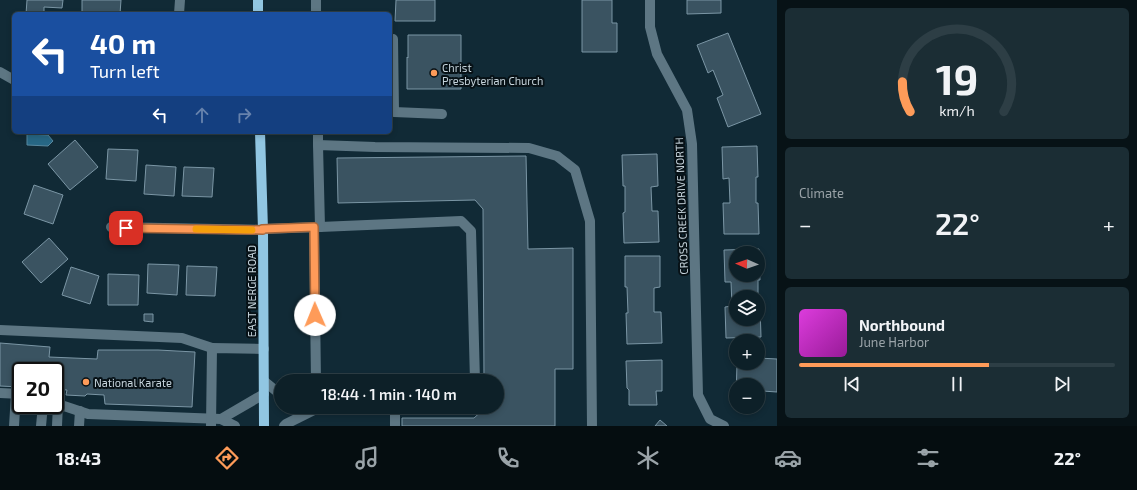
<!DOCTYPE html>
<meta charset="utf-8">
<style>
:root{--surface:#0d2028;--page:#1b2d34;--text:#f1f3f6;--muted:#9aa3a8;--line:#2d3e45;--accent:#fe9b59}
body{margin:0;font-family:"Exo 2",sans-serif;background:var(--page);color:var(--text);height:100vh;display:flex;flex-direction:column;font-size:15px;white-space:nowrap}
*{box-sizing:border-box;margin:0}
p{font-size:13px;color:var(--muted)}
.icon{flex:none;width:22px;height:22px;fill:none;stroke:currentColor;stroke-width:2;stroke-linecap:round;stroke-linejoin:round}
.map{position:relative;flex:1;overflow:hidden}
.details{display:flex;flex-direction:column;gap:8px;padding:8px;background:#071216;width:360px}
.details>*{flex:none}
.hud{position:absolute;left:12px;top:12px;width:380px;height:122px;border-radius:6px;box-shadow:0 2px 6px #0003,0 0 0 1px var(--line);background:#1a4fa0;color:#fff;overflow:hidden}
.needle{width:26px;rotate:272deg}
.controls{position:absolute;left:729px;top:246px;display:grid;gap:8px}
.controls a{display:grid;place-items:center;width:36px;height:36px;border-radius:50%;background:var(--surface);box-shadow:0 2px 6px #0003,0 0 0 1px var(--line);font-size:20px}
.speed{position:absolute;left:12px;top:362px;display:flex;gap:8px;font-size:20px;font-weight:700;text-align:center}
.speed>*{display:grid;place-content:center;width:52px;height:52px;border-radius:50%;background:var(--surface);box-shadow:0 2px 6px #0003,0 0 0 1px var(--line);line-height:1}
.speed .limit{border:2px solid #111;border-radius:6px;background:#fff;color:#111}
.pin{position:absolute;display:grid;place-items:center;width:34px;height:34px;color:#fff;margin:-17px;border-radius:8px;box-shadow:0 2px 6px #0006}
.me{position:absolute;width:44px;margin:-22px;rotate:359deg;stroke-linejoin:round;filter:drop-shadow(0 0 3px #0008)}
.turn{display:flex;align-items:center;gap:14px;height:84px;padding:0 12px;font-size:18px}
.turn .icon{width:52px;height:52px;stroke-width:2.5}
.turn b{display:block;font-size:28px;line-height:34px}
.lanes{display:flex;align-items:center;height:38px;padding:0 12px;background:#0003;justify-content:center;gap:20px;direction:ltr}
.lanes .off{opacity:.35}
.big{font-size:30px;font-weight:600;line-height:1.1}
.details .tile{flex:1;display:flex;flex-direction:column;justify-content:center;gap:6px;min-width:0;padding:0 14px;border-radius:6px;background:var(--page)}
.details .dial{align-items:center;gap:0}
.dial svg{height:104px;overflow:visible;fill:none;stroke:var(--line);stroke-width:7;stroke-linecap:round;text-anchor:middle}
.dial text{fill:var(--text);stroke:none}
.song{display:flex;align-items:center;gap:12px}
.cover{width:48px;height:48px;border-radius:6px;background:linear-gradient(135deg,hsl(300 70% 55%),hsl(300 70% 35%))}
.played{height:4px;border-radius:2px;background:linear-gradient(90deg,var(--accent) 60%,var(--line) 60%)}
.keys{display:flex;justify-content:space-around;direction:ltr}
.heat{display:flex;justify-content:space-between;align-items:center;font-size:22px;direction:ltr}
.trip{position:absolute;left:274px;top:374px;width:230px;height:40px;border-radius:20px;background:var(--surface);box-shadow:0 2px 6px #0003,0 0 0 1px var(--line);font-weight:600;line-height:40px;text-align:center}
.menu{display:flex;height:64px;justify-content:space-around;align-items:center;background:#050d10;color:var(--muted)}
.menu .icon{width:28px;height:28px}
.menu .active{color:var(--accent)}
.menu b{font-size:18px;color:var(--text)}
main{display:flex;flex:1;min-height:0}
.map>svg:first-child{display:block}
.water{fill:#276785;stroke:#57889f}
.building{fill:#3a5361;stroke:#7b96a5;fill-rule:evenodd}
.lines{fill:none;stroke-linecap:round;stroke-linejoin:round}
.minor{stroke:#5d7683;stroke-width:10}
.major{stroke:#91c6e2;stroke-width:10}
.route-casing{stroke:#a5653a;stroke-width:10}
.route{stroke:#fe9b59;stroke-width:7}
.slow{stroke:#f59e0b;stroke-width:7}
.poi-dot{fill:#fe9b59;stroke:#071116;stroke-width:1.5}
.labels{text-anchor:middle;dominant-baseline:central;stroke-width:4;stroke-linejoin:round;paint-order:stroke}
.poi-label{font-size:11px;fill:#c7d5dd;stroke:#071116;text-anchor:start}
.street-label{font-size:11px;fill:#c7d5dd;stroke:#071116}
</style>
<main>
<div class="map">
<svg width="777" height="426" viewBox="0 0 777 426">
<rect width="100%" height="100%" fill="#112a36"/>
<!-- water -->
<polygon class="water" points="27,134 48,135 53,141 48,146 27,145"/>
<!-- building -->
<g class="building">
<polygon points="27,0 63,0 62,8 44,7 44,14 26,14"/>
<polygon points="82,0 121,0 120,14 82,14"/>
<polygon points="396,0 435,0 435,21 395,21"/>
<polygon points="582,0 612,0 612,23 617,23 617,52 582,52"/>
<polygon points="687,0 721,0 721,13 687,14"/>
<polygon points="728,33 761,114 728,127 717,98 723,95 713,70 708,73 697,45"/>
<polygon points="408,35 461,35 461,89 407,89 407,57 408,58"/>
<polygon points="75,140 98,167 70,190 48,164"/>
<polygon points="757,146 758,177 756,177 756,203 758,203 759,234 724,234 723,203 730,203 729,178 723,179 722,147"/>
<polygon points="108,149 138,150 136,181 106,179"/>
<polygon points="657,154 658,186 651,187 652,211 658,211 659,242 624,243 623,213 625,212 625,186 623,186 622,155"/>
<polygon points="526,156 528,249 573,248 573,369 555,369 555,426 402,426 402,418 474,418 484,409 484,407 497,407 497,381 484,381 483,209 475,200 338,203 337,158"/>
<polygon points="146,165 176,167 174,196 144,194"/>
<polygon points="184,167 214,168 212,197 182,196"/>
<polygon points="34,185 63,195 53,224 24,214"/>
<polygon points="49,238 68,259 41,283 22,262"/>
<path d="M759,249L760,280H758V297H736V319H758V300V307L760,306L761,337L726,338L725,307L732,306L731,282H725L724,250ZM736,253H758V275H736Z"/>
<polygon points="625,256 660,256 660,287 654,288 654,312 661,312 662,343 627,344 626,313 628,313 627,287 625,287"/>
<polygon points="148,264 179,265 177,295 147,293"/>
<polygon points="187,266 217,267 215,296 186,295"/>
<polygon points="71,267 99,276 90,304 62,295"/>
<polygon points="108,274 139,275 138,305 108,305"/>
<polygon points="144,314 153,314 153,322 144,321"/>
<polygon points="0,343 50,347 49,357 97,359 98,350 158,350 195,352 192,407 105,404 104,395 87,394 85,396 66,395 67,390 55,389 55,371 21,371 21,387 0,386"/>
<polygon points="758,358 777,359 777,392 762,391 761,399 758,399 758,385 736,385 736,398 737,363 758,363"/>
<polygon points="662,360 662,391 656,391 657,405 629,405 629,390 627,388 626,361"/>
<polygon points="660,420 667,426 655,426"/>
</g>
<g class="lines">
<!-- minor -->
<g class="minor">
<polyline points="316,0 316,14"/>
<polyline points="650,0 650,27 657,54 687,110 692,144 698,395 710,419 724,426"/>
<polyline points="179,14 180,0"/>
<polyline points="390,39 393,39 394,112 442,114"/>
<polyline points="0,72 14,80"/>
<polyline points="318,132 318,145"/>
<polyline points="111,227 263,230"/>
<polyline points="314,227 316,381"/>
<polyline points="320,227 461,221 471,231 475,381"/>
<polyline points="263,229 320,227 318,145 375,147 529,148 557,156 575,170 590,221 592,426"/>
<polyline points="0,330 182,338 212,348"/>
<polyline points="264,381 281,395"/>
<polyline points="0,393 21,394"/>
<polyline points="309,407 316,409 363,407"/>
<polyline points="221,419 264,394"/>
<polyline points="14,426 16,394"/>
<polyline points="41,426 43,405"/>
<polyline points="57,426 58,404 88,414 221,419 235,426"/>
<polyline points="79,426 80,411"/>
<polyline points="211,426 212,348 264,349"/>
<polyline points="284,426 286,424 316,409"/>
<polyline points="395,426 395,407"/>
</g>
<!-- major -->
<g class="major">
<polyline points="258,14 258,0"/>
<polyline points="260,132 263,230 264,426"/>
</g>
</g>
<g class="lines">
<!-- route casing -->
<g class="route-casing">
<polyline id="route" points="126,228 263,230 262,229 314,227 315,315"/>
</g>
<!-- route -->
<use href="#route" class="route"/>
<!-- slow -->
<polyline class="slow" points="196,229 252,230"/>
</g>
<!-- markers -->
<g class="poi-dot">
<circle cx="434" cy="73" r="4"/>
<circle cx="86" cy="382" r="4"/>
</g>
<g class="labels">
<!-- poi labels -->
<g class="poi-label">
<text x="442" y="67">Christ<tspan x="442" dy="13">Presbyterian Church</tspan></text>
<text x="94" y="382">National Karate</text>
</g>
<!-- street labels -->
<g class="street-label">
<text transform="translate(681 206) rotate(-92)">CROSS CREEK DRIVE NORTH</text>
<text transform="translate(251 291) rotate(-90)">EAST NERGE ROAD</text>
</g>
</g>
</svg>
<div class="controls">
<a><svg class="needle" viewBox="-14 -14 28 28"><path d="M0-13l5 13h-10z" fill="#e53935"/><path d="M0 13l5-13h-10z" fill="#9aa3a8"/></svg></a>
<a><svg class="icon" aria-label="layers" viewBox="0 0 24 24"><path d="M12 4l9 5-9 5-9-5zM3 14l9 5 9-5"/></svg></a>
<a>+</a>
<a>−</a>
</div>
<div class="speed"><div class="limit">20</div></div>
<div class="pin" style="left:126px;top:228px;background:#d93025"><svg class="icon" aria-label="arrive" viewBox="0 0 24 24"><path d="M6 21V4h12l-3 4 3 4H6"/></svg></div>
<svg class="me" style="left:315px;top:315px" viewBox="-20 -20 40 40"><circle r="19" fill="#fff"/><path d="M0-13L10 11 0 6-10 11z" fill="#fe9b59"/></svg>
<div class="trip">18:44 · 1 min · 140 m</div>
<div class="hud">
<div class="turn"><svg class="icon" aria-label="left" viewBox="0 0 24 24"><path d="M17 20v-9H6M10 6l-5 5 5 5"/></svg><div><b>40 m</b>Turn left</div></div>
<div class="lanes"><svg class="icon" aria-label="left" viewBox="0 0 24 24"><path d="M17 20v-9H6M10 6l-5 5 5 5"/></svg><svg class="icon off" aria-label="ahead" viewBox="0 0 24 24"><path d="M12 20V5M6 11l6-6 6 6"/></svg><svg class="icon off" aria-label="right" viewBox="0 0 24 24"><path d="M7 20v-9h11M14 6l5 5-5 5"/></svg></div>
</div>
</div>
<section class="details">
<div class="tile dial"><svg viewBox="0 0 100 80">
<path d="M14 69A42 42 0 1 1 86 69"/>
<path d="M14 69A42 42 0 0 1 8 46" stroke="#fe9b59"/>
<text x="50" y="56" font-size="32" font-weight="700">19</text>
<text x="50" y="72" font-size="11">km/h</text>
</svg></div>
<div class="tile"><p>Climate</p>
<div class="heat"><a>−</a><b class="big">22°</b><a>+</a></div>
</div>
<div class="tile">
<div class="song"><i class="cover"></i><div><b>Northbound</b><p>June Harbor</p></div></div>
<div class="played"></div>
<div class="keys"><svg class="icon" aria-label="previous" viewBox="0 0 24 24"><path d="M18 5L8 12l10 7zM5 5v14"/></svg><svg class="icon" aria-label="pause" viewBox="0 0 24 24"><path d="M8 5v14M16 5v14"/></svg><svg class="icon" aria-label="next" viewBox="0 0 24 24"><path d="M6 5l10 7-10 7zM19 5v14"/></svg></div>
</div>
</section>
</main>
<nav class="menu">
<b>18:43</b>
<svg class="icon active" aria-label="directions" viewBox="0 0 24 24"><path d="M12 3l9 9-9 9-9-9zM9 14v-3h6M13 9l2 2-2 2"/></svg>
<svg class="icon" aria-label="music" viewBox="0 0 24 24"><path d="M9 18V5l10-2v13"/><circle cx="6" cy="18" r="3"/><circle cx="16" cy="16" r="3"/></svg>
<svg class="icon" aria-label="phone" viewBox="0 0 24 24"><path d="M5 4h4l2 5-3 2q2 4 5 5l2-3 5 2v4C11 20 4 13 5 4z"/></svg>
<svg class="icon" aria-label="climate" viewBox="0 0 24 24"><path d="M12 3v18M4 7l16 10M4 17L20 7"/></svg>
<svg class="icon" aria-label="car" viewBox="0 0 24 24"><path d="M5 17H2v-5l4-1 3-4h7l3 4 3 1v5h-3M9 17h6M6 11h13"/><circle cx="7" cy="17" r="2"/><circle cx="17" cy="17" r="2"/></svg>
<svg class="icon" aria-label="filters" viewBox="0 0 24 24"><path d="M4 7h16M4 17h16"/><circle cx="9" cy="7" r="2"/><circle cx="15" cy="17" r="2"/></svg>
<b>22°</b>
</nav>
